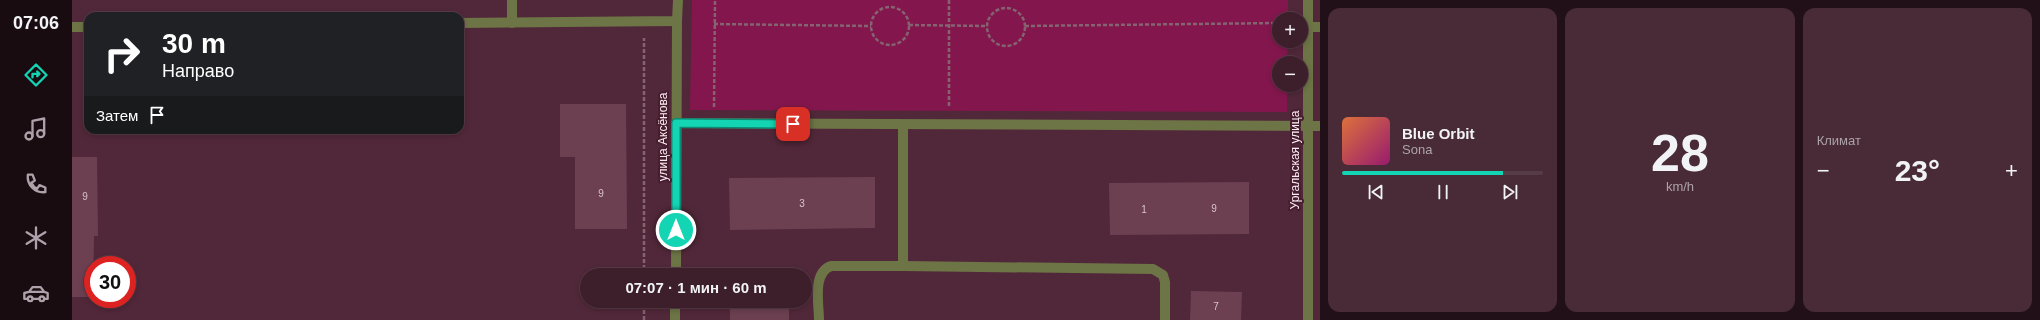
<!DOCTYPE html>
<html lang="ru">
<meta charset="utf-8">
<style>
:root{--surface:#3d1e2b;--page:#482b37;--text:#f1f3f6;--muted:#ada2a9;--line:#563c47;--accent:#14d5b3}
body{margin:0;font-family:Helvetica,sans-serif;background:var(--page);color:var(--text);height:100vh;display:flex;flex-direction:column;font-size:15px;white-space:nowrap}
*{box-sizing:border-box;margin:0}
p{font-size:13px;color:var(--muted)}
.icon{flex:none;width:22px;height:22px;fill:none;stroke:currentColor;stroke-width:2;stroke-linecap:round;stroke-linejoin:round}
.map{position:relative;flex:1;overflow:hidden}
.drawer{display:flex;flex-direction:column;gap:8px;padding:8px;background:#221018;width:720px}
.drawer>*{flex:none}
.hud{position:absolute;left:12px;top:12px;width:380px;height:122px;border-radius:12px;box-shadow:0 2px 6px #0003,0 0 0 1px var(--line);background:#202124;color:#fff;overflow:hidden}
.controls{position:absolute;left:1200px;top:12px;display:grid;gap:8px}
.controls a{display:grid;place-items:center;width:36px;height:36px;border-radius:50%;background:var(--surface);box-shadow:0 2px 6px #0003,0 0 0 1px var(--line);font-size:20px}
.speed{position:absolute;left:12px;top:256px;display:flex;gap:8px;font-size:20px;font-weight:700;text-align:center}
.speed>*{display:grid;place-content:center;width:52px;height:52px;border-radius:50%;background:var(--surface);box-shadow:0 2px 6px #0003,0 0 0 1px var(--line);line-height:1}
.speed .limit{border:6px solid #d22;background:#fff;color:#111}
.pin{position:absolute;display:grid;place-items:center;width:34px;height:34px;color:#fff;margin:-17px;border-radius:8px;box-shadow:0 2px 6px #0006}
.me{position:absolute;width:44px;margin:-22px;rotate:0deg;stroke-linejoin:round;filter:drop-shadow(0 0 3px #0008)}
.turn{display:flex;align-items:center;gap:14px;height:84px;padding:0 12px;font-size:18px}
.turn .icon{width:52px;height:52px;stroke-width:2.5}
.turn b{display:block;font-size:28px;line-height:34px}
.then{display:flex;align-items:center;height:38px;padding:0 12px;background:#0003;gap:8px;font-size:15px}
.big{font-size:30px;font-weight:600;line-height:1.1}
.drawer .widget{flex:1;display:flex;flex-direction:column;justify-content:center;gap:6px;min-width:0;padding:0 14px;border-radius:12px;background:var(--page)}
.drawer .dial{align-items:center;gap:0}
.dial b{font-size:52px;line-height:1}
.song{display:flex;align-items:center;gap:12px}
.cover{width:48px;height:48px;border-radius:6px;background:linear-gradient(135deg,hsl(20 70% 55%),hsl(320 70% 35%))}
.played{height:4px;border-radius:2px;background:linear-gradient(90deg,var(--accent) 80%,var(--line) 80%)}
.keys{display:flex;justify-content:space-around;direction:ltr}
.heat{display:flex;justify-content:space-between;align-items:center;font-size:22px;direction:ltr}
.drawer .tiles{flex:1;display:grid;gap:8px;grid-template-columns:repeat(3,1fr)}
.trip{position:absolute;left:508px;top:268px;width:232px;height:40px;border-radius:20px;background:var(--surface);box-shadow:0 2px 6px #0003,0 0 0 1px var(--line);font-weight:600;line-height:40px;text-align:center}
main{display:flex;flex:1;min-height:0}
.tab-bar{display:flex;flex-direction:column;width:72px;justify-content:space-around;align-items:center;background:#180c11;color:var(--muted)}
.tab-bar .icon{width:28px;height:28px}
.tab-bar .selected{color:var(--accent)}
.tab-bar b{font-size:18px;color:var(--text)}
.map>svg:first-child{display:block}
.green{fill:#83174d}
.building{fill:#6c4051}
.lines{fill:none;stroke-linecap:round;stroke-linejoin:round}
.path{stroke:#856371;stroke-width:2.5;stroke-dasharray:4 2;stroke-linecap:butt}
.service{stroke:#6d7446;stroke-width:10}
.minor{stroke:#6d7446;stroke-width:10}
.tertiary{stroke:#6d7446;stroke-width:10}
.route-casing{stroke:#0d8a74;stroke-width:10}
.route{stroke:#14d5b3;stroke-width:7}
.labels{text-anchor:middle;dominant-baseline:central;stroke-width:4;stroke-linejoin:round;paint-order:stroke}
.number-label{font-size:10px;fill:#dac2ca}
.street-label{font-size:12px;fill:#feedf2;stroke:#461e2f}
</style>
<main>
<nav class="tab-bar">
<b>07:06</b>
<svg class="icon selected" aria-label="directions" viewBox="0 0 24 24"><path d="M12 3l9 9-9 9-9-9zM9 14v-3h6M13 9l2 2-2 2"/></svg>
<svg class="icon" aria-label="music" viewBox="0 0 24 24"><path d="M9 18V5l10-2v13"/><circle cx="6" cy="18" r="3"/><circle cx="16" cy="16" r="3"/></svg>
<svg class="icon" aria-label="phone" viewBox="0 0 24 24"><path d="M5 4h4l2 5-3 2q2 4 5 5l2-3 5 2v4C11 20 4 13 5 4z"/></svg>
<svg class="icon" aria-label="climate" viewBox="0 0 24 24"><path d="M12 3v18M4 7l16 10M4 17L20 7"/></svg>
<svg class="icon" aria-label="car" viewBox="0 0 24 24"><path d="M5 17H2v-5l4-1 3-4h7l3 4 3 1v5h-3M9 17h6M6 11h13"/><circle cx="7" cy="17" r="2"/><circle cx="17" cy="17" r="2"/></svg>
</nav>
<div class="map">
<svg width="1248" height="320" viewBox="0 0 1248 320">
<rect width="100%" height="100%" fill="#512839"/>
<!-- green -->
<polygon class="green" points="620,0 1216,0 1216,19 1207,19 1207,41 1216,41 1215,63 1207,63 1207,85 1215,85 1215,112 618,110"/>
<!-- building -->
<g class="building">
<polygon points="488,104 554,104 555,229 503,229 503,157 488,157"/>
<polygon points="0,157 25,157 26,236 22,236 21,297 0,297"/>
<polygon points="803,177 803,228 658,230 657,178"/>
<polygon points="1177,182 1177,234 1038,235 1037,183"/>
<polygon points="1119,291 1170,292 1169,320 1118,320"/>
<rect x="658" y="301" width="59" height="19"/>
</g>
<g class="lines">
<!-- path -->
<g class="path">
<polyline points="877,0 877,108"/>
<circle cx="818" cy="26" r="19"/>
<circle cx="934" cy="27" r="19"/>
<polyline points="642,24 799,26"/>
<polyline points="837,25 914,26"/>
<polyline points="953,26 1207,23"/>
<polyline points="642,107 643,0"/>
<polyline points="572,275 572,38"/>
<polyline points="572,320 572,301"/>
</g>
<!-- service -->
<g class="service">
<polyline points="440,23 440,0"/>
<polyline points="1236,27 1248,27"/>
<polyline points="605,123 1248,126"/>
<polyline points="831,266 1081,269 1091,275 1093,282 1093,320"/>
<path d="M747,320C747,303 740,273 759,266H831V125"/>
</g>
<!-- minor -->
<g class="minor">
<polyline points="604,275 605,21"/>
<polyline points="603,320 603,301"/>
<polyline points="1236,320 1236,0"/>
</g>
<!-- tertiary -->
<g class="tertiary">
<polyline points="388,23 605,21 606,0"/>
<polyline points="0,27 16,27"/>
</g>
</g>
<g class="lines">
<!-- route casing -->
<g class="route-casing">
<polyline id="route" points="604,230 604,123 721,124"/>
</g>
<!-- route -->
<use href="#route" class="route"/>
</g>
<g class="labels">
<!-- number labels -->
<g class="number-label">
<text x="529" y="193">9</text>
<text x="13" y="196">9</text>
<text x="730" y="203">3</text>
<text x="1142" y="208">9</text>
<text x="1072" y="209">1</text>
<text x="1144" y="306">7</text>
</g>
<!-- street labels -->
<g class="street-label">
<text transform="translate(591 137) rotate(-90)">улица Аксёнова</text>
<text transform="translate(1223 160) rotate(-90)">Ургальская улица</text>
</g>
</g>
</svg>
<div class="controls">
<a>+</a>
<a>−</a>
</div>
<div class="speed"><div class="limit">30</div></div>
<div class="pin" style="left:721px;top:124px;background:#d93025"><svg class="icon" aria-label="arrive" viewBox="0 0 24 24"><path d="M6 21V4h12l-3 4 3 4H6"/></svg></div>
<svg class="me" style="left:604px;top:230px" viewBox="-20 -20 40 40"><circle r="17" fill="#14d5b3" stroke="#fff" stroke-width="3"/><path d="M0-11L8 9 0 5-8 9z" fill="#fff"/></svg>
<div class="trip">07:07 · 1 мин · 60 m</div>
<div class="hud">
<div class="turn"><svg class="icon" aria-label="right" viewBox="0 0 24 24"><path d="M7 20v-9h11M14 6l5 5-5 5"/></svg><div><b>30 m</b>Направо</div></div>
<div class="then">Затем<svg class="icon" aria-label="arrive" viewBox="0 0 24 24"><path d="M6 21V4h12l-3 4 3 4H6"/></svg></div>
</div>
</div>
<section class="drawer">
<div class="tiles">
<div class="widget">
<div class="song"><i class="cover"></i><div><b>Blue Orbit</b><p>Sona</p></div></div>
<div class="played"></div>
<div class="keys"><svg class="icon" aria-label="previous" viewBox="0 0 24 24"><path d="M18 5L8 12l10 7zM5 5v14"/></svg><svg class="icon" aria-label="pause" viewBox="0 0 24 24"><path d="M8 5v14M16 5v14"/></svg><svg class="icon" aria-label="next" viewBox="0 0 24 24"><path d="M6 5l10 7-10 7zM19 5v14"/></svg></div>
</div>
<div class="widget dial"><b>28</b><p>km/h</p></div>
<div class="widget"><p>Климат</p>
<div class="heat"><a>−</a><b class="big">23°</b><a>+</a></div>
</div>
</div>
</section>
</main>
